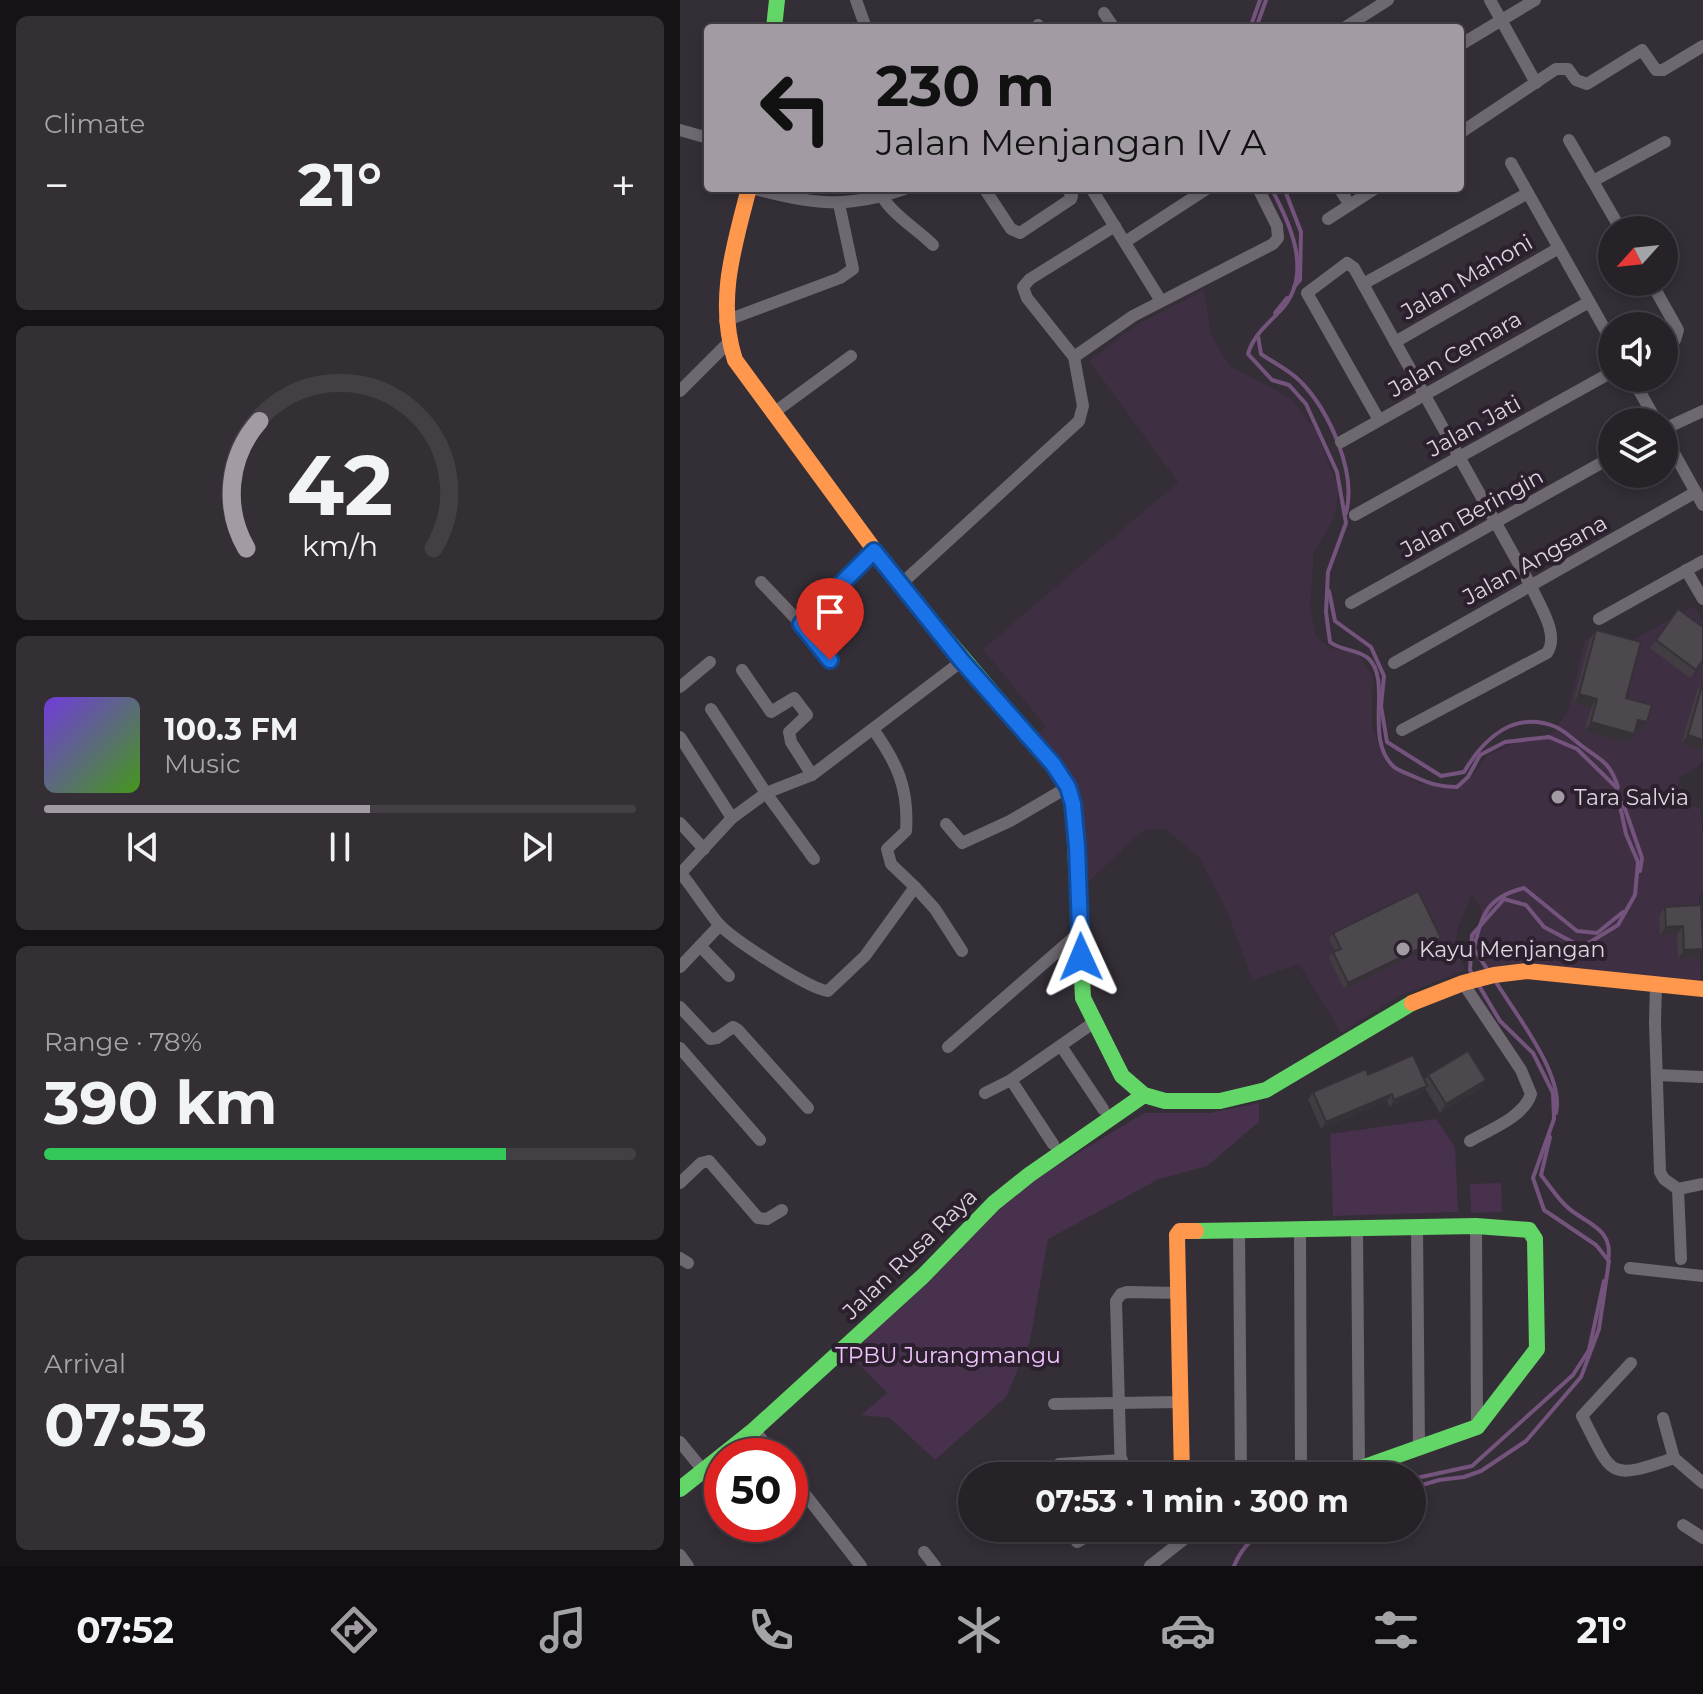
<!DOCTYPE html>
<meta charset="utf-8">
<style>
:root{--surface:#272228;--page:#332f34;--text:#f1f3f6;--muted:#a4a4a8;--line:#433f45;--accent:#a29ba4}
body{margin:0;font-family:Montserrat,sans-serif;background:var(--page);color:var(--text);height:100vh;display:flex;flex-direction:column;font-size:30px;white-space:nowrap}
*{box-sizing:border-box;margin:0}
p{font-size:26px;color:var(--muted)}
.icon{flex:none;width:44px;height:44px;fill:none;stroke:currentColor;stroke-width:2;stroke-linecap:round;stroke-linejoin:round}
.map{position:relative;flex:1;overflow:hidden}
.side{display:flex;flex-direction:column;gap:16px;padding:16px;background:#151316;width:680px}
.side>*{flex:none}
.banner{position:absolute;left:24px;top:24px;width:760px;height:168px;border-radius:8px;box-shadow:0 4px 12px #0003,0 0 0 2px var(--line);background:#a29ba4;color:#111;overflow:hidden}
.needle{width:52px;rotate:243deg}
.buttons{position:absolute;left:918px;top:216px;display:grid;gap:16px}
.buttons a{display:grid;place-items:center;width:80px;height:80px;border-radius:50%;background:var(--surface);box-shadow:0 4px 12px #0003,0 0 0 2px var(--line);font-size:40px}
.speed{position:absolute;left:24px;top:1438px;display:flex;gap:16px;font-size:40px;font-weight:700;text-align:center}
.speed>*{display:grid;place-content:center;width:104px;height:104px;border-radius:50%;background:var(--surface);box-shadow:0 4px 12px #0003,0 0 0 2px var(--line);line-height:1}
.speed .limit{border:12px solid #d22;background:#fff;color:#111}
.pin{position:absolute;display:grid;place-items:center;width:68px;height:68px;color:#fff;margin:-82px -34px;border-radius:50% 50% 50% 0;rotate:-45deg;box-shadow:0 0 8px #0007}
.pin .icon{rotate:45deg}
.me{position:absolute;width:88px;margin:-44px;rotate:359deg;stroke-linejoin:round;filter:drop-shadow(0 0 6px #0008)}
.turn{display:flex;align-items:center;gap:28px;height:168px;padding:0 40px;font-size:36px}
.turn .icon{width:104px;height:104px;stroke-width:2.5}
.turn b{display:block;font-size:56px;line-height:68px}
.big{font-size:60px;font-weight:700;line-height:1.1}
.side .card{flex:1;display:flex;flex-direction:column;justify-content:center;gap:12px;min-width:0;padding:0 28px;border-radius:12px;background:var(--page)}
.side .dial{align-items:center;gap:0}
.dial svg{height:208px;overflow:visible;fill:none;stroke:var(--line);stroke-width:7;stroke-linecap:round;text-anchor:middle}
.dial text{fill:var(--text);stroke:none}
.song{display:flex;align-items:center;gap:24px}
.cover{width:96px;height:96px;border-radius:12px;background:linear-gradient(135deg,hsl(260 70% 55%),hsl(100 70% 35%))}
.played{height:8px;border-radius:4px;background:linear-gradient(90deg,var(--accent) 55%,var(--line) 55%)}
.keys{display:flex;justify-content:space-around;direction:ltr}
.heat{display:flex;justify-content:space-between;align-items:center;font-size:44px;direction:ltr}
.charge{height:12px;border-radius:6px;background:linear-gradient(90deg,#34c759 78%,var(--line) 0)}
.trip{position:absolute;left:278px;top:1462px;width:468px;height:80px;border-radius:40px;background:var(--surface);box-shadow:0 4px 12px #0003,0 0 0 2px var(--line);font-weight:700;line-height:80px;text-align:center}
.tab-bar{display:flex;height:128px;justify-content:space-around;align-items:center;background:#100e10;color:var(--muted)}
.tab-bar .icon{width:56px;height:56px}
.tab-bar .active{color:var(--accent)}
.tab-bar b{font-size:36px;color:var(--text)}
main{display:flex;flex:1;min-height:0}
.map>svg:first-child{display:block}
.built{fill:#3e2f42}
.green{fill:#47314d}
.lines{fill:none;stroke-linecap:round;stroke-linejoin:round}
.stream{stroke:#74537d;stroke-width:4}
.street{stroke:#6e6970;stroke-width:12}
.fast{stroke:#63d668;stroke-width:16}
.slow{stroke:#ff974d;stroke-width:16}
.wall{fill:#423d43}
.shaded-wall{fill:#363237}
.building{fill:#4d474e;stroke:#363237;stroke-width:2}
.route-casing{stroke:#114b97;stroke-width:20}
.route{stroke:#1a73e8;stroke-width:14}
.poi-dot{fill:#a29ba4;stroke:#2c202f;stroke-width:3}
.labels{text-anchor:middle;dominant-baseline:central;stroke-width:8;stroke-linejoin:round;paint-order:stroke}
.street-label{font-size:22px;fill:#ddd5df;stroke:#2c202f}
.poi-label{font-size:22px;fill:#ddd5df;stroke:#2c202f;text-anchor:start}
.park-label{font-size:22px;fill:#f1c5fe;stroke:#2c202f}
</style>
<main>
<section class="side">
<div class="card"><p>Climate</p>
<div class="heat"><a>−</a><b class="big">21°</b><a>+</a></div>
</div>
<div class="card dial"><svg viewBox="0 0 100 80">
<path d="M14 69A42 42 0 1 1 86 69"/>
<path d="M14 69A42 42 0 0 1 19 20" stroke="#a29ba4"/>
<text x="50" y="56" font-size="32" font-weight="700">42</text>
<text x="50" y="72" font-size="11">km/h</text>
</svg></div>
<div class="card">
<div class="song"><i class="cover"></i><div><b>100.3 FM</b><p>Music</p></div></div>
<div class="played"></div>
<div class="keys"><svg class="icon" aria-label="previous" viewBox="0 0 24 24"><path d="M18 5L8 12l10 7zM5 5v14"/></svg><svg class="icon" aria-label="pause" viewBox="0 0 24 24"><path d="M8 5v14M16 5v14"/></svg><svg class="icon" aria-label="next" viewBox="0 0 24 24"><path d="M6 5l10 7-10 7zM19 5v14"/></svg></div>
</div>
<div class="card"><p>Range · 78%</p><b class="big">390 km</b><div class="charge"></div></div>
<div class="card"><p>Arrival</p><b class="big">07:53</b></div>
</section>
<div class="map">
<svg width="1023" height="1566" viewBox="0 0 1023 1566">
<rect width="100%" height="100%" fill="#342e36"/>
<!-- built -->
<polygon class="built" points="524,290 531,335 550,366 612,399 636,431 659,489 654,519 634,552 630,607 636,636 650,648 677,653 693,676 692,727 708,765 740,784 755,782 775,787 791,778 808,755 839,741 860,739 873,732 888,711 905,640 914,634 944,645 1014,606 1023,624 1023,763 999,778 996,806 1020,807 1023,832 1023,891 1020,894 1017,914 1021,980 837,964 803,968 798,950 801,909 792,894 778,928 775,950 786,970 719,996 661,1033 619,964 572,980 549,916 519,857 485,829 465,829 408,882 401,802 384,768 355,738 365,726 303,649 498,482 409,361 456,325"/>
<!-- green -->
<g class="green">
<polygon points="579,1103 579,1122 527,1166 479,1179 368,1239 350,1341 326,1397 255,1460 210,1418 181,1415 207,1393 173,1358 193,1329 293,1229 350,1182 464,1113 530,1113"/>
<polygon points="756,1119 775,1147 778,1212 653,1216 650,1134"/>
<polygon points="821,1183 822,1212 791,1213 790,1184"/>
</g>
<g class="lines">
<!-- stream -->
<g class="stream">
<polyline points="570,28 580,0"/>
<polyline points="576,28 586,0"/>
<path d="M591,188C610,223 634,274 601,310C589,323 573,335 568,354L592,380L609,385L626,404L657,472L666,523L648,572L646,612L650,642C661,651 679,649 689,659C712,682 684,738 713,766C718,771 729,774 735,777C750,784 761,787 777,787L788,777L800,755L825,742L869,737L897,749L936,787L946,834L958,862L955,895L938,925L902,947L864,927L846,905L824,899L792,935L790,970L794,977"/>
<polyline points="604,188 621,232 620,280 614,287"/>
<polyline points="595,313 607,298"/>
<path d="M578,336L581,354C594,363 611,371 621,382C649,411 677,472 666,513"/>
<path d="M649,591L655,621L691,647L704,676L701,706L707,742L761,776L784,772C804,738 834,710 876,727C885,731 894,740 902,746C922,761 930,762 938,787"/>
<polyline points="943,803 962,858 960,871"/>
<path d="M809,972L794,949C801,914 808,897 844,888L897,931L917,933L943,912"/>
<path d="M814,979C834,1012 885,1075 876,1113"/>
<path d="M870,1137L861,1175C869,1185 876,1196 885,1205C904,1224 935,1227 928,1261"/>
<polyline points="732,1479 792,1466 893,1375 909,1350 924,1281"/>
<polyline points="732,1488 759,1480 784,1477 801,1471 846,1441 901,1377 919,1329 929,1261 916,1245 864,1210 853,1178 874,1119 873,1093 853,1053 820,1021 798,984"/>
<polyline points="569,1540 576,1528"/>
<path d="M554,1566C566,1539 574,1538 600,1528"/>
</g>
<!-- street -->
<g class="street">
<polyline points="176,0 186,28"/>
<polyline points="810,0 856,83"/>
<polyline points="424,13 434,28"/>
<polyline points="358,25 360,28"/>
<polyline points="664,28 708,0"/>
<polyline points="780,45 855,0"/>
<polyline points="0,130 28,138"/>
<polyline points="780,133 876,69 888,69 896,80 907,84 962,50 976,70 983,70 1023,46"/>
<polyline points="889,140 941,230"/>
<polyline points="831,163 932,342"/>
<polyline points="913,181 985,142"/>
<path d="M71,188C134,204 165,210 227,188"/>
<path d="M198,188C206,211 236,228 253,245"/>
<polyline points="304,188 331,229 340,233 391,199 392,196 387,188"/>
<polyline points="411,188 481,301"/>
<polyline points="659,188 670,205"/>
<polyline points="648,219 696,188"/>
<polyline points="445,242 528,188"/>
<polyline points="971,282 998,330 995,340 984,345"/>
<polyline points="683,284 848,193"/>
<polyline points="45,321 160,278 173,269 159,204"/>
<polyline points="715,342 879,248"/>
<polyline points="394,357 453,316 593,244 598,238 597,226 578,188"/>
<polyline points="952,378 977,422"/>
<polyline points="0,391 48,343"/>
<polyline points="92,414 171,356"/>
<path d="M699,420L627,293L667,263L674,268L851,586C859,605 880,634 867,653L722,730"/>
<polyline points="984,429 1023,411"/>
<polyline points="984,435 1023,505"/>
<polyline points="661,442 909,302"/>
<polyline points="675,515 932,372"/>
<polyline points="1006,570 1023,599"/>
<polyline points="81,582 121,624"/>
<polyline points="220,585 399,421 403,406 394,357 347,298 343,287 350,279 435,226"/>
<polyline points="671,603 932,457"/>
<polyline points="919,619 1023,561"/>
<polyline points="150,660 121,624 194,551"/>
<polyline points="714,663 1016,492"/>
<polyline points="62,670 91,712 114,698 127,715 109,732 111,742 132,775"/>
<polyline points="0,687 30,662"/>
<polyline points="31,709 86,793 134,859"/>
<polyline points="0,737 52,818"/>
<polyline points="0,823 24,849"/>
<polyline points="266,824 282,843 330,821 388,787"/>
<path d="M0,872C13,888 24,906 37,922C50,938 129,989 148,991L185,956L235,887L211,864L207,849L226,831C229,788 217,763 193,729"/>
<polyline points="1,873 52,818 86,793 132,775 282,661"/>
<polyline points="235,887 255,909 282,951"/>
<polyline points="20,946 49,976"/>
<polyline points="0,967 39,926"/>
<path d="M783,983L841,1070L851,1094C844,1117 809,1130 790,1141"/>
<polyline points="976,984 975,1023 980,1172 984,1179 998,1189 1023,1184"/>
<polyline points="0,1007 30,1039 37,1038 53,1027 58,1030 128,1108"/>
<polyline points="381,1046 423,1109"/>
<polyline points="268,1047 401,931"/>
<polyline points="0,1048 80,1140"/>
<polyline points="977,1075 1023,1077"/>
<polyline points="331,1080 373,1144"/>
<polyline points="305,1093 331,1080 413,1023"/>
<polyline points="0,1183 21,1163 29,1161 78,1218 87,1219 102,1210"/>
<polyline points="998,1189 1001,1259"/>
<polyline points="796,1226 797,1427"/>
<polyline points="737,1227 739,1448"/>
<polyline points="677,1228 679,1469"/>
<polyline points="620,1229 621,1476"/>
<polyline points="559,1230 561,1476"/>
<polyline points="0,1258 8,1263"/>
<polyline points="950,1268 1023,1276"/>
<path d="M951,1363L902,1416C933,1476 927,1481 994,1458"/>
<polyline points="374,1404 501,1402"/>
<polyline points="983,1418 994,1458 1023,1483"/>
<polyline points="74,1430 95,1456"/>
<polyline points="0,1442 22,1469"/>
<polyline points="379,1464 442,1460"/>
<polyline points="110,1475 181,1566"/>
<polyline points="441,1476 436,1301 441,1294 447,1292 500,1293"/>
<polyline points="1003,1525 1023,1538"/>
<polyline points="397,1542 423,1528"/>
<polyline points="244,1552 255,1566"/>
<polyline points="0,1555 8,1566"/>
<polyline points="470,1566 503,1540 527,1528"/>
</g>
<!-- fast -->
<g class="fast">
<polyline points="94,28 97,0"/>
<polyline points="215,578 373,764 388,787 393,804 403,998 442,1076 464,1095 485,1101 540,1101 586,1090 732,1003"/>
<polyline points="516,1231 796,1226 849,1230 855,1239 857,1349 797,1427 659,1476"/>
<polyline points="0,1489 74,1430 243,1276 314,1203 349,1175 464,1095"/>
</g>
<!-- slow -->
<g class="slow">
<path d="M69,188C54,246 36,301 55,360L215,578"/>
<polyline points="732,1003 783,983 814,975 847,971 1023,989"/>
<polyline points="502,1476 497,1235 500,1231 516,1231"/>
</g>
</g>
<!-- wall -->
<g class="wall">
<polygon points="998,609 1023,661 1010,678 970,648"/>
<polygon points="916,630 961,731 955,729 948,743 904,731 911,708 893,703 910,639"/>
<polygon points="1023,682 1023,750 1001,744 1017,691"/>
<polygon points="1021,905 1017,958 998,959 997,934 980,935 979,916 985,907"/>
<polygon points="653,933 761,938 757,944 664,989 649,958 655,951 649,939"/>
<polygon points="748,1075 806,1080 800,1089 760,1113 745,1088 742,1093 710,1107 707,1101 641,1129 628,1099 633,1092 744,1081"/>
</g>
<!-- shaded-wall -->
<g class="shaded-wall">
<polygon points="899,694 917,699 911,708 893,703"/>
<polygon points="958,720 967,722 961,731 952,728"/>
<polygon points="911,722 954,734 948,743 904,731"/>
<polygon points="1008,735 1023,740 1023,750 1001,744"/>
<polygon points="1003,926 997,934 980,935 986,927"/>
<polygon points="761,938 757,944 664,989 668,983"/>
<polygon points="1023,949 1017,958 998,959 1004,950"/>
<polygon points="806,1080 800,1089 760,1113 766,1104"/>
<polygon points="747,1086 742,1093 710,1107 714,1100"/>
<polygon points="712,1094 707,1101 641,1129 646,1122"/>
</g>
<!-- building -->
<g class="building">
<polygon points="998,609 1023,627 1023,660 1016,670 976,640"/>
<polygon points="916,630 961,642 946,698 972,705 967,722 958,720 954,734 911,722 917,699 899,694"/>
<polygon points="1023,682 1023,740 1008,735"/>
<polygon points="738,891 761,938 668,983 653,952 661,949 653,933"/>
<polygon points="1021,905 1023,949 1004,950 1003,926 986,927 985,907"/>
<polygon points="788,1051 806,1080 766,1104 748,1075"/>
<polygon points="733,1055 747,1086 714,1100 712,1094 646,1122 633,1092 686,1069 688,1075"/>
</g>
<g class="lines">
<!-- route casing -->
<g class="route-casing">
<polyline id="route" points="150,660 121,624 194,551 282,661 373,764 388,787 393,804 397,847 401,957"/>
</g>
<!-- route -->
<use href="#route" class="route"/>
</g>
<!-- markers -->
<g class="poi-dot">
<circle cx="878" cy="797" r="8"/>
<circle cx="723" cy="949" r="8"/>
</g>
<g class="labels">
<!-- street labels -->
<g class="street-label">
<text transform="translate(787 277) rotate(-30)">Jalan Mahoni</text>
<text transform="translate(775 354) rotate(-30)">Jalan Cemara</text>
<text transform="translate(794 426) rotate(-29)">Jalan Jati</text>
<text transform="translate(792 513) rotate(-29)">Jalan Beringin</text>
<text transform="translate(855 560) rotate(-29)">Jalan Angsana</text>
<text transform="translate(230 1254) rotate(-44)">Jalan Rusa Raya</text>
</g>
<!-- poi labels -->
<g class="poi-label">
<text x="894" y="797">Tara Salvia</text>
<text x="739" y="949">Kayu Menjangan</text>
</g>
<!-- park labels -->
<g class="park-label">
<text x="268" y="1355">TPBU Jurangmangu</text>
</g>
</g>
</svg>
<div class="buttons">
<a><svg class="needle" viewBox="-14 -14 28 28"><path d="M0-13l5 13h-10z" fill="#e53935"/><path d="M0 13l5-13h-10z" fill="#a4a4a8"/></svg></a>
<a><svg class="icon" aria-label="sound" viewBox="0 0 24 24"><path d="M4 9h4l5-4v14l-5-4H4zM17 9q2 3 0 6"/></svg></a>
<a><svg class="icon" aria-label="layers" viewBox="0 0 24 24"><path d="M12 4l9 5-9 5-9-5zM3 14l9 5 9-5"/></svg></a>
</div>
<div class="speed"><div class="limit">50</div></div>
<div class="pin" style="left:150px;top:660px;background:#d93025"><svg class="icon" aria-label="arrive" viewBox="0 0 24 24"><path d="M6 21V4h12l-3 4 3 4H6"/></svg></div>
<svg class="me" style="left:401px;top:957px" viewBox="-20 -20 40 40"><path d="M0-17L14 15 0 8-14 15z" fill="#1a73e8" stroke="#fff" stroke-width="4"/></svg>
<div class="trip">07:53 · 1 min · 300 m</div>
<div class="banner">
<div class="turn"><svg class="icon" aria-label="left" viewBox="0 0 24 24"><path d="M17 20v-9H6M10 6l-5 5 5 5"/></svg><div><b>230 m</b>Jalan Menjangan IV A</div></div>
</div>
</div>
</main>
<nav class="tab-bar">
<b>07:52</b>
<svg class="icon active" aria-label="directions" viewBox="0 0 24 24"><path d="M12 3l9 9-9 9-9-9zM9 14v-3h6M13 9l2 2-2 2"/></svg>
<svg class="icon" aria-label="music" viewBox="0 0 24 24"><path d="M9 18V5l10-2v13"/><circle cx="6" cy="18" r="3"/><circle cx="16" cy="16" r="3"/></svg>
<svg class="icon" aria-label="phone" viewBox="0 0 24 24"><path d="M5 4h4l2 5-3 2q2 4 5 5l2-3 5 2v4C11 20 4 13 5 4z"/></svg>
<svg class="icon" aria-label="climate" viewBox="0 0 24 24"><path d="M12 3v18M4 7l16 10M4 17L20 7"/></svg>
<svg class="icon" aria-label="car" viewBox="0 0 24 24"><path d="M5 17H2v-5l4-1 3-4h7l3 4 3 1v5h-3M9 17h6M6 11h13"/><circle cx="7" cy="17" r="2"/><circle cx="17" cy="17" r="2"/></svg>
<svg class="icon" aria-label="filters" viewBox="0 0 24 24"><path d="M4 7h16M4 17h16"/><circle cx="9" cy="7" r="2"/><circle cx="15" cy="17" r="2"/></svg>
<b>21°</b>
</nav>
